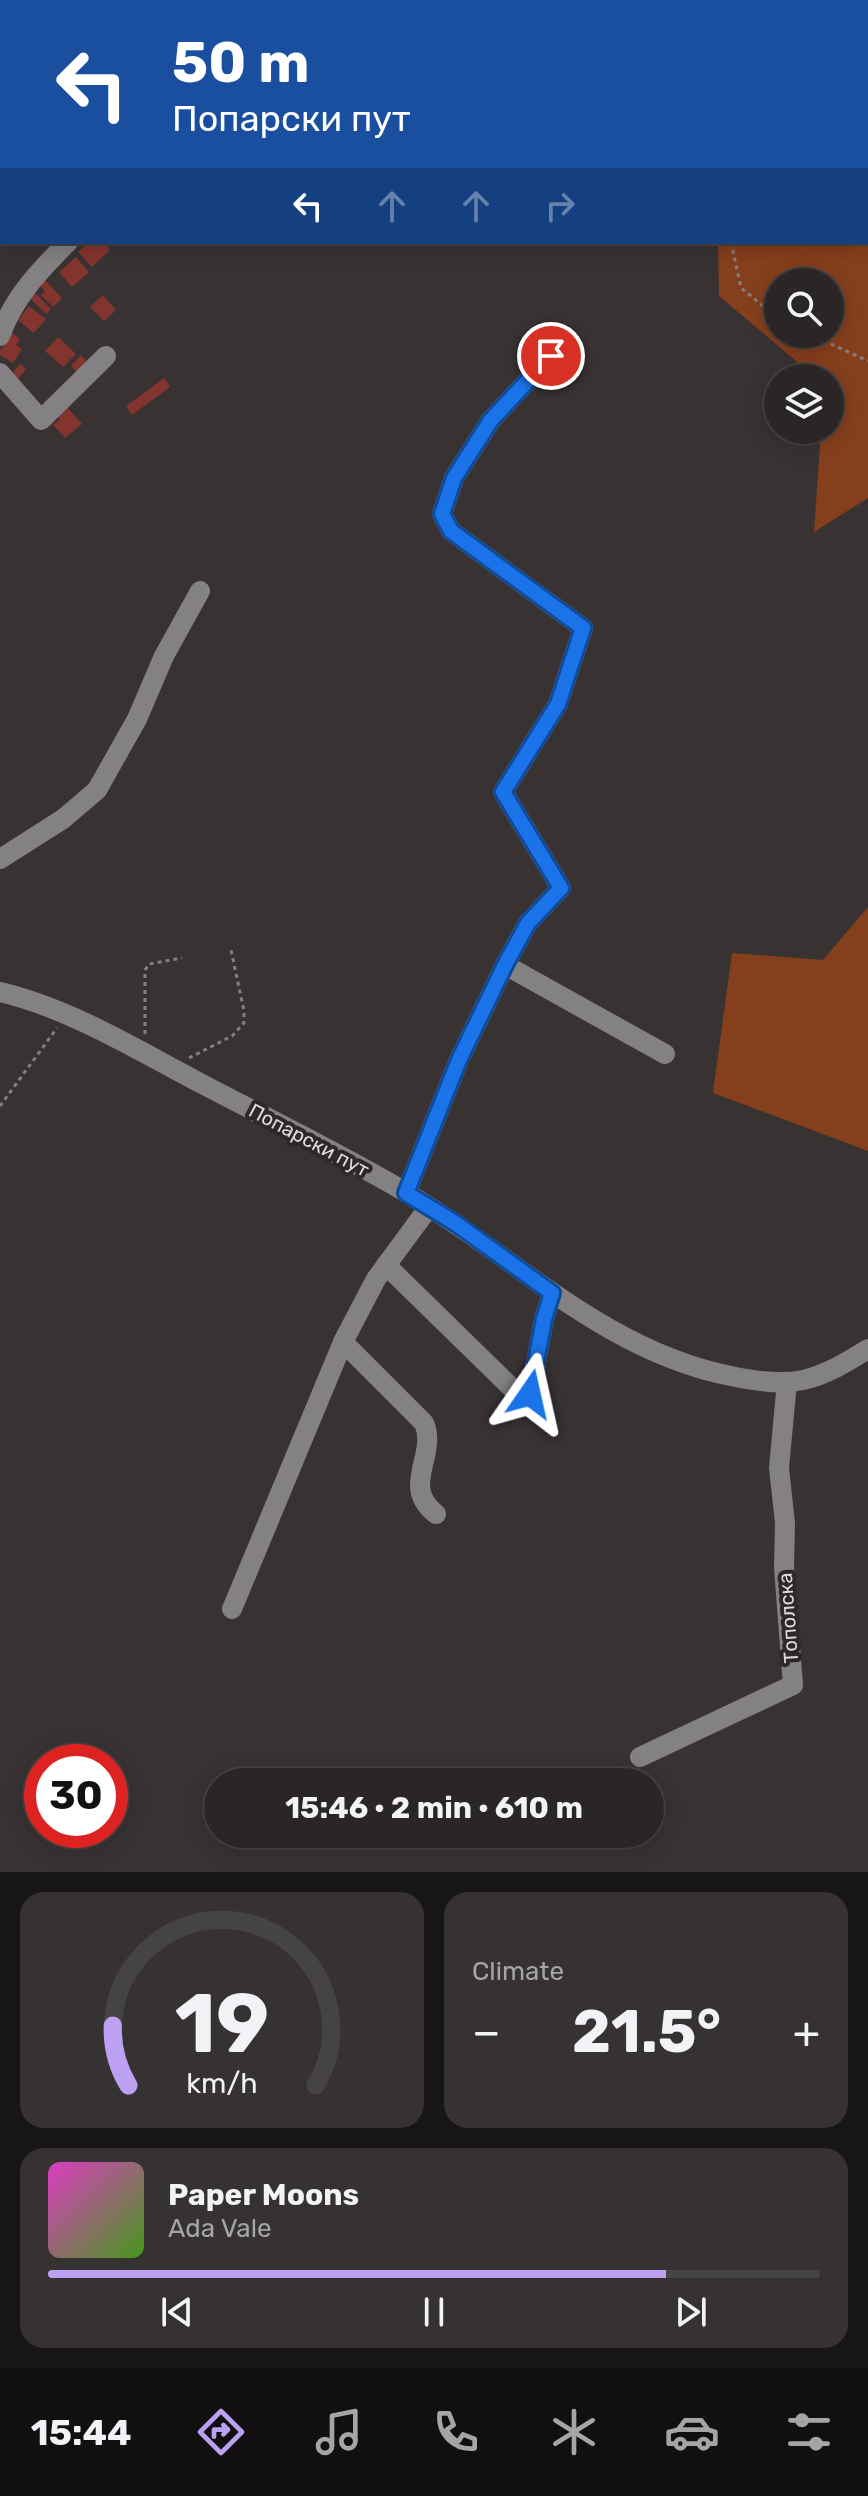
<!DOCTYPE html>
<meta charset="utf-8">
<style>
:root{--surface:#2a2626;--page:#363232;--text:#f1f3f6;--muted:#a5a5a7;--line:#464343;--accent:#bca0f2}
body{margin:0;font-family:Rubik,sans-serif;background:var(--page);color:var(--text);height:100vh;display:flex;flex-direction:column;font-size:30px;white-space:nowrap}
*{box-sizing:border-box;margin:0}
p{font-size:26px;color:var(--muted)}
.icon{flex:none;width:44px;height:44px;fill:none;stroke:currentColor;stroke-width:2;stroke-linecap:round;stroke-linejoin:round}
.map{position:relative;height:1872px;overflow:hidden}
.sheet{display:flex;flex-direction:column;gap:20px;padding:20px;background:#171515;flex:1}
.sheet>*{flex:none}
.hud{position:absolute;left:0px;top:0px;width:868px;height:244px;box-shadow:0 4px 20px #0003,0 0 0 2px var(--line);background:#1a4fa0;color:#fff;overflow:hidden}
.buttons{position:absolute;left:764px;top:268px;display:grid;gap:16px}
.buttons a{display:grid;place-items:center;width:80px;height:80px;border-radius:50%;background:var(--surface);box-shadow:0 4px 20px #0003,0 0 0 2px var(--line);font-size:40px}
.speed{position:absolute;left:24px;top:1744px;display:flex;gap:16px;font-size:40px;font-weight:700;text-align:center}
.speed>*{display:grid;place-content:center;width:104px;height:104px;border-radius:50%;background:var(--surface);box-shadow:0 4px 20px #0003,0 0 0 2px var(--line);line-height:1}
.speed .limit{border:12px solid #d22;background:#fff;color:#111}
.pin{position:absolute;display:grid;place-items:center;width:68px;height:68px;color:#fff;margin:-34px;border:4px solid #fff;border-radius:50%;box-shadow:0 2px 8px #0007}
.me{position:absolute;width:88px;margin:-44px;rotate:11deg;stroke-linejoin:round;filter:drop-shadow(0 0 6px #0008)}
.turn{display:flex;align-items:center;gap:28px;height:168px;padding:0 40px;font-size:36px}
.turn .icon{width:104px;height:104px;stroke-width:2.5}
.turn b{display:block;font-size:56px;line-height:68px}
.lanes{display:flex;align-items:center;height:76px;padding:0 40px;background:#0003;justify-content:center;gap:40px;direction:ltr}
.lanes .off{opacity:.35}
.big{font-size:60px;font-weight:700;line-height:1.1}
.sheet .widget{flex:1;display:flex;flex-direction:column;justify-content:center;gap:12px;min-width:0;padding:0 28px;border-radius:24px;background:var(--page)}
.sheet .dial{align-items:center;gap:0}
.dial svg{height:208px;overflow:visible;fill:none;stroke:var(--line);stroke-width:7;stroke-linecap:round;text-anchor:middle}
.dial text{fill:var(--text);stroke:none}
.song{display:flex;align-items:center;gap:24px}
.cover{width:96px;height:96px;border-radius:12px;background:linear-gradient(135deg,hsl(310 70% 55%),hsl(100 70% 35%))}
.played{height:8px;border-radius:4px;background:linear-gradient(90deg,var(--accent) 80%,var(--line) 80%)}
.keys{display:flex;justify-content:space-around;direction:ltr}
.heat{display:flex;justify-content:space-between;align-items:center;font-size:44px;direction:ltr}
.sheet .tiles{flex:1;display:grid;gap:20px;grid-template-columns:1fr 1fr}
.widget:last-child{grid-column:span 2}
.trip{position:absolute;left:204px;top:1768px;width:460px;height:80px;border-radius:40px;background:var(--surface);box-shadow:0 4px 20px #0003,0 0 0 2px var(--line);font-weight:700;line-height:80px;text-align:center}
.tab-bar{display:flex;height:128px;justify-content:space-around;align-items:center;background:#110f0f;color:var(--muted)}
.tab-bar .icon{width:56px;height:56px}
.tab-bar .selected{color:var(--accent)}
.tab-bar b{font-size:36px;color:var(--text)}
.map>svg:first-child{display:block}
.green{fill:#863f1c;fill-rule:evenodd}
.building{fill:#84342e}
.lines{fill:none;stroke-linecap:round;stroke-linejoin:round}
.path{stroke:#847f80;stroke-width:3;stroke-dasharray:4 4;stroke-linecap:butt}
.minor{stroke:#848182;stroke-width:20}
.rail-casing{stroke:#918c8d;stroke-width:7}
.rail{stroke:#2e2829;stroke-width:4;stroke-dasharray:12;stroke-linecap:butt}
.route-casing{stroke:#114b97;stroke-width:20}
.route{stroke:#1a73e8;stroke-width:14}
.labels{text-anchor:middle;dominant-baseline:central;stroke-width:8;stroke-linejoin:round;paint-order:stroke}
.street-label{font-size:20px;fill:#dfdbdc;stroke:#2e2829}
</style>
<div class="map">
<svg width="868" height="1872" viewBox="0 0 868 1872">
<rect width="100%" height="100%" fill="#383233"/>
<!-- green -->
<g class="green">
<polygon points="612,0 815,0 816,2 613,2"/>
<path d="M866,73L868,75V498L814,532L821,430H830V378H816L719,296L718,242H866ZM778,282H830V334H778Z"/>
<polygon points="868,907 868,1151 713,1093 732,953 823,960"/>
</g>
<!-- building -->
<g class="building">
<polygon points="89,242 103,242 110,250 92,267 78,252"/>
<polygon points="76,257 89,272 72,287 59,272"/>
<polygon points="44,279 62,298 53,307 41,295 45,291 39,285"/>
<polygon points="34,292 51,309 46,314 29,297"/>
<polygon points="103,295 116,310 104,321 90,307"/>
<polygon points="29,306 46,319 34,333 18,320"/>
<polygon points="12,333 20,339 16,345 22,349 13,363 0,355 0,351"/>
<polygon points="58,337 76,354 63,367 45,351"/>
<polygon points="81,355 89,364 79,374 71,366"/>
<polygon points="20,364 26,369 18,379 11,374"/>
<polygon points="164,378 170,387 132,415 126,406"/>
<polygon points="67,407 82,424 65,438 53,425 60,419 57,416"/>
</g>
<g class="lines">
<!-- path -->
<g class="path">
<polyline points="662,0 664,2"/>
<polyline points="750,0 751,2"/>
<polyline points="866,137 868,140"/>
<polyline points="731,242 741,288 778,318"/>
<polyline points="809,334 868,361"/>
<polyline points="145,1034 145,970 149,964 182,958"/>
<polyline points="189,1058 232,1036 244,1023 244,1011 231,950"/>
<polyline points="0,1106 57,1028"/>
</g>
<!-- minor -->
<g class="minor">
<polyline points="9,0 13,2"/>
<polyline points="231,2 237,0"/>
<polyline points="275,2 276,0"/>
<path d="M0,336C13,298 40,270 68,242"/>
<polyline points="0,373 41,420 106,356"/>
<polyline points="0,859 63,819 97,790 137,719 164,656 200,591"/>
<polyline points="505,965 665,1054"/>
<path d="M0,992C72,1009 139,1051 204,1085C271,1120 341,1154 407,1193C514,1256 604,1351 731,1376C754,1381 779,1385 803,1380C826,1375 847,1362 868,1349"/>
<polyline points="406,1193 459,1060 505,965 528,923 561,888 503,792 558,704 583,628 451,531 442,514 454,478 491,420 551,356"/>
<polyline points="386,1265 516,1392 528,1396 531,1389 544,1319 552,1293"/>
<path d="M343,1342L424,1423C438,1455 400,1486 436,1514"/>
<polyline points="232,1609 343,1342 376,1279 429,1207"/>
<polyline points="640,1757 793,1685 784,1568 785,1523 779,1468 787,1382"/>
</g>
<!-- rail casing -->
<g class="rail-casing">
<g id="rail">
<polyline points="822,0 824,2"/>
<polyline points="866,55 868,57"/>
</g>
</g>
<!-- rail -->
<use href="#rail" class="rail"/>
</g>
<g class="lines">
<!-- route casing -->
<g class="route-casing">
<polyline id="route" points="530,1394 544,1319 552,1293 455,1223 406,1193 459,1060 505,965 528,923 561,888 503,792 558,704 583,628 451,531 442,514 454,478 491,420 551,356"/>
</g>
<!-- route -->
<use href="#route" class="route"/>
</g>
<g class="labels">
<!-- street labels -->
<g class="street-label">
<text transform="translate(309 1140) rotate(28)">Попарски пут</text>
<text transform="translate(788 1618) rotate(-94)">Тополска</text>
</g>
</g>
</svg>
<div class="buttons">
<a><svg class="icon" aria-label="search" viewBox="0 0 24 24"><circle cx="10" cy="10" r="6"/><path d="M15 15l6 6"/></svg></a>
<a><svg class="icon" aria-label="layers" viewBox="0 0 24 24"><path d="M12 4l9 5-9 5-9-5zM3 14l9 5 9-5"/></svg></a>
</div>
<div class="speed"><div class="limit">30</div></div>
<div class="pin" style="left:551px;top:356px;background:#d93025"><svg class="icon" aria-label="arrive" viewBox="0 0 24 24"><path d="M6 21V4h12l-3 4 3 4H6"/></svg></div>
<svg class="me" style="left:530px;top:1394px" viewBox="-20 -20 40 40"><path d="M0-17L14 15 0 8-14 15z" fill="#1a73e8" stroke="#fff" stroke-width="4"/></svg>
<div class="trip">15:46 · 2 min · 610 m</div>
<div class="hud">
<div class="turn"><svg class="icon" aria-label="left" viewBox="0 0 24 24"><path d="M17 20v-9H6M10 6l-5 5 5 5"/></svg><div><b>50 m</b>Попарски пут</div></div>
<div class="lanes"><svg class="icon" aria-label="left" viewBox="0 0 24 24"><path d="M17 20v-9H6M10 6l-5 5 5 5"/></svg><svg class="icon off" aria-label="ahead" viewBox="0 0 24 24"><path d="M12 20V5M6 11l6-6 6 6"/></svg><svg class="icon off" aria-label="ahead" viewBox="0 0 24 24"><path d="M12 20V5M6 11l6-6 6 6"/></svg><svg class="icon off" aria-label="right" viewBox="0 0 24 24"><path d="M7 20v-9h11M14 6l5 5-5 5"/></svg></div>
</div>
</div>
<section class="sheet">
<div class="tiles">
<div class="widget dial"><svg viewBox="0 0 100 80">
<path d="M14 69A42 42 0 1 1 86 69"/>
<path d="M14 69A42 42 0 0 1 8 46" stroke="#bca0f2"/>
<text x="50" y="56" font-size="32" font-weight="700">19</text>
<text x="50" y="72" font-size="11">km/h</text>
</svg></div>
<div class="widget"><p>Climate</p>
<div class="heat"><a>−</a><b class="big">21.5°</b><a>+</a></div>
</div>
<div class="widget">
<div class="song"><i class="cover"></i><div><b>Paper Moons</b><p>Ada Vale</p></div></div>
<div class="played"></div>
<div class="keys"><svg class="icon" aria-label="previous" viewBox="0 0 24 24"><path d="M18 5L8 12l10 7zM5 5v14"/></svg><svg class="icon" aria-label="pause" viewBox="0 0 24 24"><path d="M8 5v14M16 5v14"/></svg><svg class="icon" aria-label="next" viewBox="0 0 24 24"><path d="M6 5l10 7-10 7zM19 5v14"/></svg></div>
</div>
</div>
</section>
<nav class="tab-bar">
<b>15:44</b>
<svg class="icon selected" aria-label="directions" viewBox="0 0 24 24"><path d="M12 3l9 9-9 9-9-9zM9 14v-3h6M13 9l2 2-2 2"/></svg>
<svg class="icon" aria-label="music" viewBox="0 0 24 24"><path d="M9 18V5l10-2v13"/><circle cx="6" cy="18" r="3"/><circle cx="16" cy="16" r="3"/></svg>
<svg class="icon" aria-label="phone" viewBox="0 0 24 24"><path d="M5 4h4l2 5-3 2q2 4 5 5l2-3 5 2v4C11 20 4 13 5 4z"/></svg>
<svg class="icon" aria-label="climate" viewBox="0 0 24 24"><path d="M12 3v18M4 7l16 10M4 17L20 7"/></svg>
<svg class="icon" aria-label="car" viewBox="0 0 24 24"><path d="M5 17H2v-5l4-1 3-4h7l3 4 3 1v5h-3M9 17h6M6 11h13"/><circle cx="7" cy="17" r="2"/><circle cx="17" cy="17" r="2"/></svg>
<svg class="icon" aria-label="filters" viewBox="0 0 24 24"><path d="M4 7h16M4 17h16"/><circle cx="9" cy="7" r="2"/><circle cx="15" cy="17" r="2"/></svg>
</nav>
